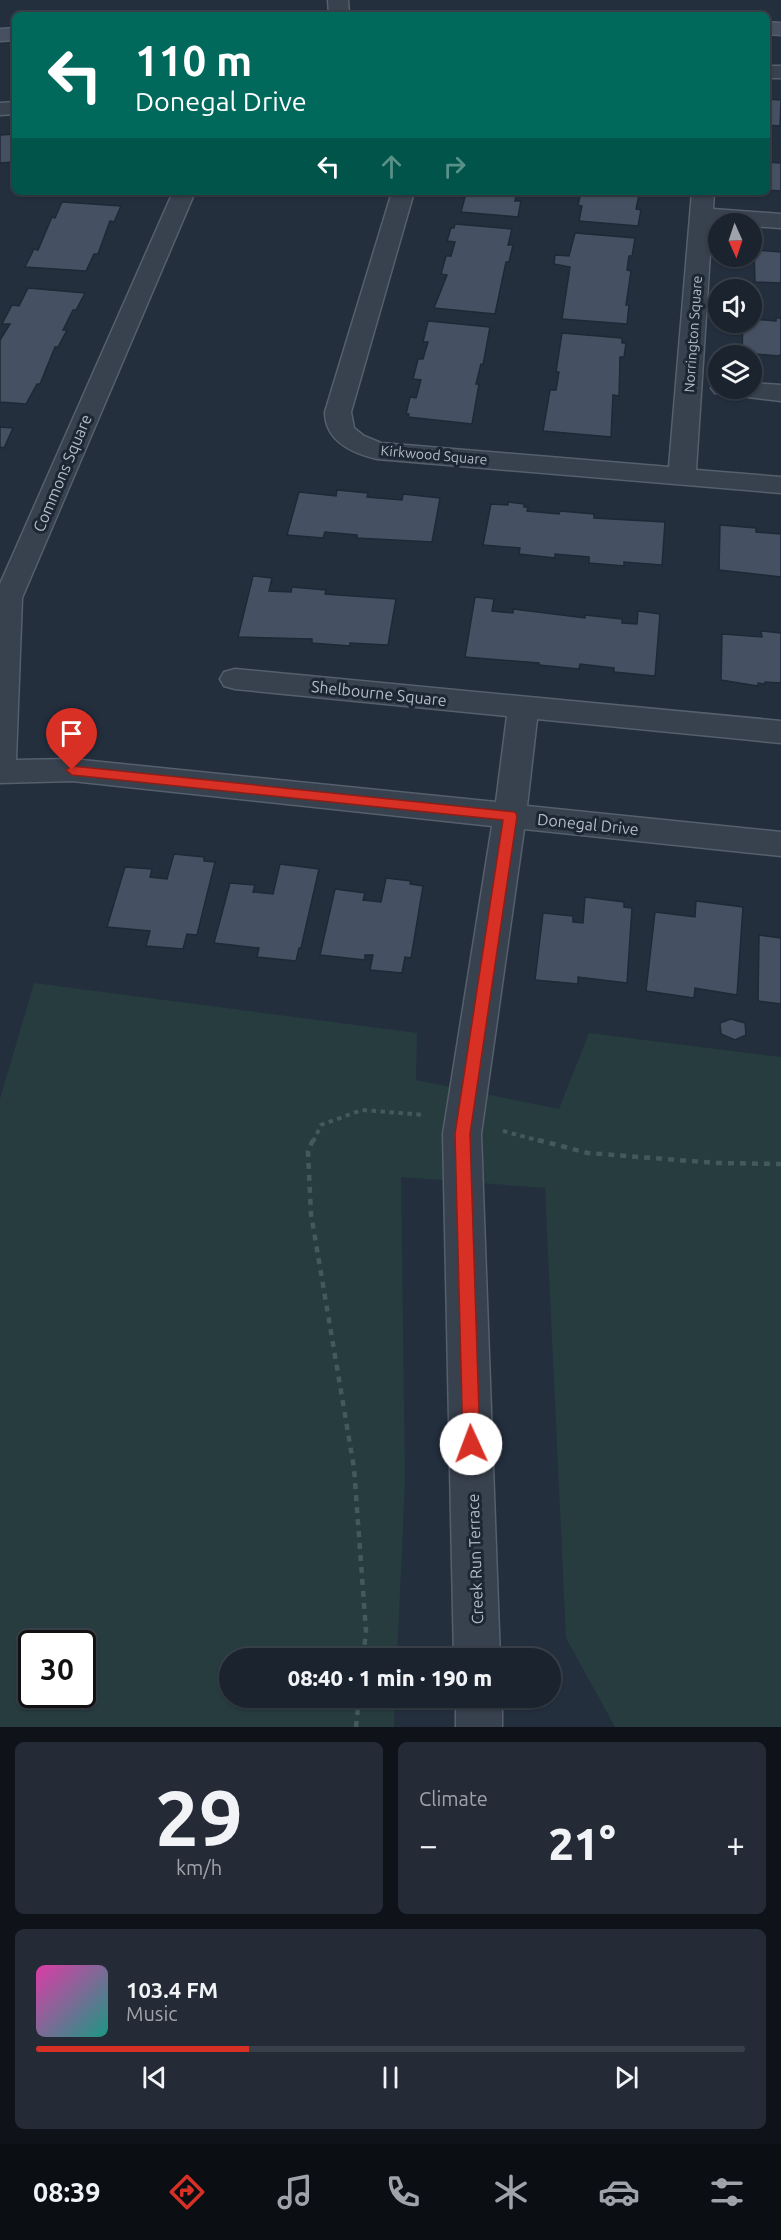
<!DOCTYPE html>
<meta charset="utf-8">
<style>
:root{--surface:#1b232e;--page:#242b36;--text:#f1f3f6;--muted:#a0a4aa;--line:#39404a;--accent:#d93025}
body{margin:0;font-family:Ubuntu,sans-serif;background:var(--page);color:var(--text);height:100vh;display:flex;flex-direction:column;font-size:22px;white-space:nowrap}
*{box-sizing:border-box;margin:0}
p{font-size:20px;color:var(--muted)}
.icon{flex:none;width:33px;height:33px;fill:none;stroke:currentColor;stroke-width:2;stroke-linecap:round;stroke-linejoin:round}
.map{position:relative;height:1727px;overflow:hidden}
.details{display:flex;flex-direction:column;gap:15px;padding:15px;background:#0f1319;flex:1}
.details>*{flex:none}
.hud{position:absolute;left:12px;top:12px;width:758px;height:183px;border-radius:9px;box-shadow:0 2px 4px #0004,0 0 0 2px var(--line);background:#00695c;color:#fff;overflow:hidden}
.needle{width:39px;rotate:177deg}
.fabs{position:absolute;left:708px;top:213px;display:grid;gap:12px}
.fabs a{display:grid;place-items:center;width:54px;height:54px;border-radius:50%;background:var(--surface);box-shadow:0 2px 4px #0004,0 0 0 2px var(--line);font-size:30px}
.speed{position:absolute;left:18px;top:1630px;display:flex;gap:12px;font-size:30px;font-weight:700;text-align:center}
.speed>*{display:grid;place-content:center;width:78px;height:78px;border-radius:50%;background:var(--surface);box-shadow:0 2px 4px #0004,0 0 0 2px var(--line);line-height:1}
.speed .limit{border:3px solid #111;border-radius:9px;background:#fff;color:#111}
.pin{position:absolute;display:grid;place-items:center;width:51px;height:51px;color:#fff;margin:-62px -26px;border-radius:50% 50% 50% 0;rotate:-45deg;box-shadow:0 0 6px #0007}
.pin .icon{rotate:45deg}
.me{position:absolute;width:66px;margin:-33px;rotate:358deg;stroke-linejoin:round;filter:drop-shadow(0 0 4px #0008)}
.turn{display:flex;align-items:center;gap:21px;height:126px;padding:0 24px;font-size:27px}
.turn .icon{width:78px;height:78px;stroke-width:2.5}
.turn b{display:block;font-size:42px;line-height:51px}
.lanes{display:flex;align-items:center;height:57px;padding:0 24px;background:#0003;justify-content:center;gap:30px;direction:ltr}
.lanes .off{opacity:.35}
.big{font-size:45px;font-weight:800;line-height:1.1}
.details .tile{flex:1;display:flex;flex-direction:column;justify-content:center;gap:9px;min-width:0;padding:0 21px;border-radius:9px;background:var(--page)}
.details .dial{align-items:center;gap:0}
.dial b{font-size:78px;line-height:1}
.song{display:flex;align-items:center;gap:18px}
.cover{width:72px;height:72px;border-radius:9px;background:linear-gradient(135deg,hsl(320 70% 55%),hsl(170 70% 35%))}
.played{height:6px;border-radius:3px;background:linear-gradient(90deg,var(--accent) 30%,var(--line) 30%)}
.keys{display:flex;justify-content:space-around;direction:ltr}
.heat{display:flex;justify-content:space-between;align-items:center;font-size:33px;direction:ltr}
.details .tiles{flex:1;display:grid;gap:15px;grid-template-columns:1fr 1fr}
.tile:last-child{grid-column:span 2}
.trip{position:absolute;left:219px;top:1648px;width:342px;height:60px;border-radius:30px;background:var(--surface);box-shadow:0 2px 4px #0004,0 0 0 2px var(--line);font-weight:800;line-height:60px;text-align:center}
.tabs{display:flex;height:96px;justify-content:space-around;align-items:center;background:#0b0e12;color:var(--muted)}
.tabs .icon{width:42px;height:42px}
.tabs .selected{color:var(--accent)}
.tabs b{font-size:27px;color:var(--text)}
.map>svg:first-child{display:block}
.green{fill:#263c3f;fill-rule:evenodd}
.building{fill:#455162;stroke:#1f2835;stroke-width:1.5}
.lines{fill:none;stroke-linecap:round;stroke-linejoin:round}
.street-casing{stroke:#565f6c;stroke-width:3}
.secondary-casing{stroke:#565f6c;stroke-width:3}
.path-far1{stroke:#44595c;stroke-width:4;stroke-dasharray:4.5 4.5;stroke-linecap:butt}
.path{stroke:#44595c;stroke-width:4.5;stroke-dasharray:6 6;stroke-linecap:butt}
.street{fill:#38414e;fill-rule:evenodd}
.secondary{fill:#465061;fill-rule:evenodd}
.route{fill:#d93025;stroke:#8d1f18;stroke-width:1.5}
.labels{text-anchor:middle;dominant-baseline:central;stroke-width:6;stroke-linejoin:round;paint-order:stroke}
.far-street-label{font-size:14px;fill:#b4bcc9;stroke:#1d2633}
.street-label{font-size:16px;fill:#b4bcc9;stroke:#1d2633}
</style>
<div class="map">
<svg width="781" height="1727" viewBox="0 0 781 1727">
<rect width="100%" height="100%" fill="#242f3e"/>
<!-- green -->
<path class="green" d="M34,983L417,1033L416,1080L559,1109L589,1033L781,1057V1727H615L566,1638L545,1188L401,1177L405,1482L397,1659H230V1698H395L394,1727H0V1099ZM32,1644H82V1695H32Z"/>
<!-- building -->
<g class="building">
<polygon points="766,99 781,100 780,126 766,125"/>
<polygon points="15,134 15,162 0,163 0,135"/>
<polygon points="766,162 781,163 781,191 766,190"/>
<polygon points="463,192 517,192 515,201 521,201 518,217 461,212 465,197 461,197"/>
<polygon points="581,192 642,192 642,196 639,195 636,209 641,210 638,226 579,221 582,206 578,205"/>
<polygon points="62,202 121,206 114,222 110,221 98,254 94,254 86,271 25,267 34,249 38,250 52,217 55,218"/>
<polygon points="455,224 512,229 508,245 513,245 509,262 506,262 495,314 434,308 447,275 441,274 446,256 451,256 455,242 447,241 451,228 454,228"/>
<polygon points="575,233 635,238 632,256 629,256 627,270 631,271 626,305 629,305 627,324 562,319 570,267 554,264 555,255 569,256"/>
<polygon points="754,250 781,252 781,283 755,282"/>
<polygon points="28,288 85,293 76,310 73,310 63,330 67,330 58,347 55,347 40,384 37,384 26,404 0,402 0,340 10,324 2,324 12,305 19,306"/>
<polygon points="776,318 781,318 781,354 779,356 742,353 743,322 752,322 752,319 776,321"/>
<polygon points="428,321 490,327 483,365 481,364 476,384 479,384 472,424 408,417 409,414 406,414 410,397 416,398 421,380 413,379 418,359 423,359 428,342 423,342"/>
<polygon points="562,333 622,338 622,343 626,343 624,357 620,357 619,396 613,395 611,437 543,431 550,390 556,390 559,372 556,372"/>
<polygon points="0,427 13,428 4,448 0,447"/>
<polygon points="337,490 368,493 367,497 402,500 403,494 440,498 432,542 357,538 357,535 325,532 323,538 287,535 299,492 336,496"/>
<polygon points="508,502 524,504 524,507 528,507 527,511 559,514 560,511 594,514 594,518 665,522 662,565 624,562 624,566 589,563 589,557 555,554 555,558 519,554 520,548 483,545 491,504 508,505"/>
<polygon points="720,525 756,528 756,532 781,534 781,577 719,570"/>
<polygon points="253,576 272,578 269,591 291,592 292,587 326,590 325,594 396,599 388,645 350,643 350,646 312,643 312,639 238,637"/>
<polygon points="475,597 494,599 492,611 513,613 513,609 585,618 585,615 622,619 622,623 637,624 638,611 660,614 655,676 614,672 614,668 580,664 579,669 539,665 539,663 465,657"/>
<polygon points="761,631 781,633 781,683 765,682 765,684 758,683 758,686 721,680 722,634 762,637"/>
<polygon points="174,854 204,857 204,861 215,862 197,935 187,934 183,949 146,946 150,931 107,927 125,867 152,869 150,877 167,879"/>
<polygon points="280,864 319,869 301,948 299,948 296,961 257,957 259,948 214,943 230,883 255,885 253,892 273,894"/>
<polygon points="386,878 411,881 410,884 423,886 411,958 405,957 402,973 370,970 373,955 365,955 365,960 320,955 335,889 365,893 363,900 381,902"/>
<polygon points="585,897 624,902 624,907 632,908 627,983 578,977 578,984 535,980 543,913 573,916 573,922 583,923"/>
<polygon points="696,901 743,907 737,995 695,988 694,998 646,991 655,912 695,917"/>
<polygon points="759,935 781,938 781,1004 758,1001"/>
<polygon points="731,1019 745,1023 746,1035 735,1040 721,1034 720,1023"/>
</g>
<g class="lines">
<!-- street casing -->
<g class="street-casing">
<g id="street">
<polygon points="328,0 348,0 349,15 329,15"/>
<rect x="766" y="66" width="15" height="12"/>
<polygon points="15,102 15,114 0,115 0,103"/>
<polygon points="173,192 195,192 22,598 16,760 72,759 496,802 507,716 235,689 224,686 220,679 224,672 235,669 781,721 781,743 537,719 527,806 781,832 781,856 524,829 481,1134 500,1659 454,1659 443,1134 492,826 72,781 0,783 0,584"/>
<path d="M392,192H414L351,412L354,428L364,436L381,443L669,467L692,192H714L713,209L781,214V228L752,226V224L712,223L696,470L781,477V493L377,459C352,453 325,441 325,412Z"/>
<polygon points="718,382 718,388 752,388 752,383 781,385 781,401 715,393 711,388"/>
<rect x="456" y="1698" width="46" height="29"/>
</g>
</g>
<!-- secondary casing -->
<g class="secondary-casing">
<g id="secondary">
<polygon points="766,22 781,23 781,35 766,34"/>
<polygon points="15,28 15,40 0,41 0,29"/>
</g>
</g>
<!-- path-far1 -->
<g class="path-far1">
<polyline points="503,1131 544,1142"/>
<polyline points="313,1142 321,1125 362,1110 425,1115"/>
</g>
<!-- path -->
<g class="path">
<polyline points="313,1140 308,1151 311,1214 354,1468 366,1631 363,1659"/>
<polyline points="538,1140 588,1153 716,1163 781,1164"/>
<polyline points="356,1727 359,1698"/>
</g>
<!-- street -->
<use href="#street" class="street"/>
<!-- secondary -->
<use href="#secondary" class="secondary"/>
</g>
<!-- route -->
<polygon class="route" points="72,766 515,812 517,816 470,1134 480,1444 477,1450 471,1453 465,1450 463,1444 455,1134 503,820 72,775 66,770"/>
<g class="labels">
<!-- far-street labels -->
<g class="far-street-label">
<text transform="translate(693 334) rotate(-86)">Norrington Square</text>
<text transform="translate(434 455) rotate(5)">Kirkwood Square</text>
</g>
<!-- street labels -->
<g class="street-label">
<text transform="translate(62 473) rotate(-67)">Commons Square</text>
<text transform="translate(379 693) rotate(6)">Shelbourne Square</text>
<text transform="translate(588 824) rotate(6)">Donegal Drive</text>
<text transform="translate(475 1559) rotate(-92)">Creek Run Terrace</text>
</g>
</g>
</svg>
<div class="fabs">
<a><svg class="needle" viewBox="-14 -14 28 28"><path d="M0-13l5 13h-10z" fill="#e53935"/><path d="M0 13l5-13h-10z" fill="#a0a4aa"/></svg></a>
<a><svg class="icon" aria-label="sound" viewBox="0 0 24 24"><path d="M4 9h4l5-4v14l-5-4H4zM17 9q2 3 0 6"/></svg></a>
<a><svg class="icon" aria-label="layers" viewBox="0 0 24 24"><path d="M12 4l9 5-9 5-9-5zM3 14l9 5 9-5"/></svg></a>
</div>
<div class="speed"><div class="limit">30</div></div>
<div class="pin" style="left:72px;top:770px;background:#d93025"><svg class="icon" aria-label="arrive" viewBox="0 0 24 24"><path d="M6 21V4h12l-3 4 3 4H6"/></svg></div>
<svg class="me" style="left:471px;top:1444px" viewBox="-20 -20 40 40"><circle r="19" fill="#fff"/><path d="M0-13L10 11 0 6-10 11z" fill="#d93025"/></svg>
<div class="trip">08:40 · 1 min · 190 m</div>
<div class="hud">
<div class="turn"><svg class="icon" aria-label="left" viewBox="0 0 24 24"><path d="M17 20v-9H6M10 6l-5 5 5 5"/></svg><div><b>110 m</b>Donegal Drive</div></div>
<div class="lanes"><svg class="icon" aria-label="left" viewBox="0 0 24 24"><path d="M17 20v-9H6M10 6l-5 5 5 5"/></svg><svg class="icon off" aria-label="ahead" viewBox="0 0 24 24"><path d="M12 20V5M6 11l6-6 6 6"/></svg><svg class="icon off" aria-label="right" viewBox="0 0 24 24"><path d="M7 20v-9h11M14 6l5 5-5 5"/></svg></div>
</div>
</div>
<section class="details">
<div class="tiles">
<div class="tile dial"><b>29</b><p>km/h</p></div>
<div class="tile"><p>Climate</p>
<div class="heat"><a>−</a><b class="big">21°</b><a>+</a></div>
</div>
<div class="tile">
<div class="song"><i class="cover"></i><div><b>103.4 FM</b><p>Music</p></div></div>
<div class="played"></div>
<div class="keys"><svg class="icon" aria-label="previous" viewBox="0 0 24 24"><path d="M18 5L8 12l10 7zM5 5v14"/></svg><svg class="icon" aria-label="pause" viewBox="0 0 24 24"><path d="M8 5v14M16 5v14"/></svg><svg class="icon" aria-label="next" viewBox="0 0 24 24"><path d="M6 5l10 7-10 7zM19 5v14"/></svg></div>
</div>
</div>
</section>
<nav class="tabs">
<b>08:39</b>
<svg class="icon selected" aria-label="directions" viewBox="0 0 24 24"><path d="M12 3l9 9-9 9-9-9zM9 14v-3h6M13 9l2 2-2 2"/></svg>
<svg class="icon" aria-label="music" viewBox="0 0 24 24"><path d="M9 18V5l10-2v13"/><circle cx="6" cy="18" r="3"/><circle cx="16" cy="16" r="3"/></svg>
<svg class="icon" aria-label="phone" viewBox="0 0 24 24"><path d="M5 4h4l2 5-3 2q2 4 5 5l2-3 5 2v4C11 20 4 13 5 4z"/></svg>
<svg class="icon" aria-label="climate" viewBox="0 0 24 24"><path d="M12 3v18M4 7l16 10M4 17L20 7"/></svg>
<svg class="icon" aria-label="car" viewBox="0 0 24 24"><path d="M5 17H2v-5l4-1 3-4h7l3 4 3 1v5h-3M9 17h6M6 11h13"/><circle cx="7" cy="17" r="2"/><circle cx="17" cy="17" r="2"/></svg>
<svg class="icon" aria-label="filters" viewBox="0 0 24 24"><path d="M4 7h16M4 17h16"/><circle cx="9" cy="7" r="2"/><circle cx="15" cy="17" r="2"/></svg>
</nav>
